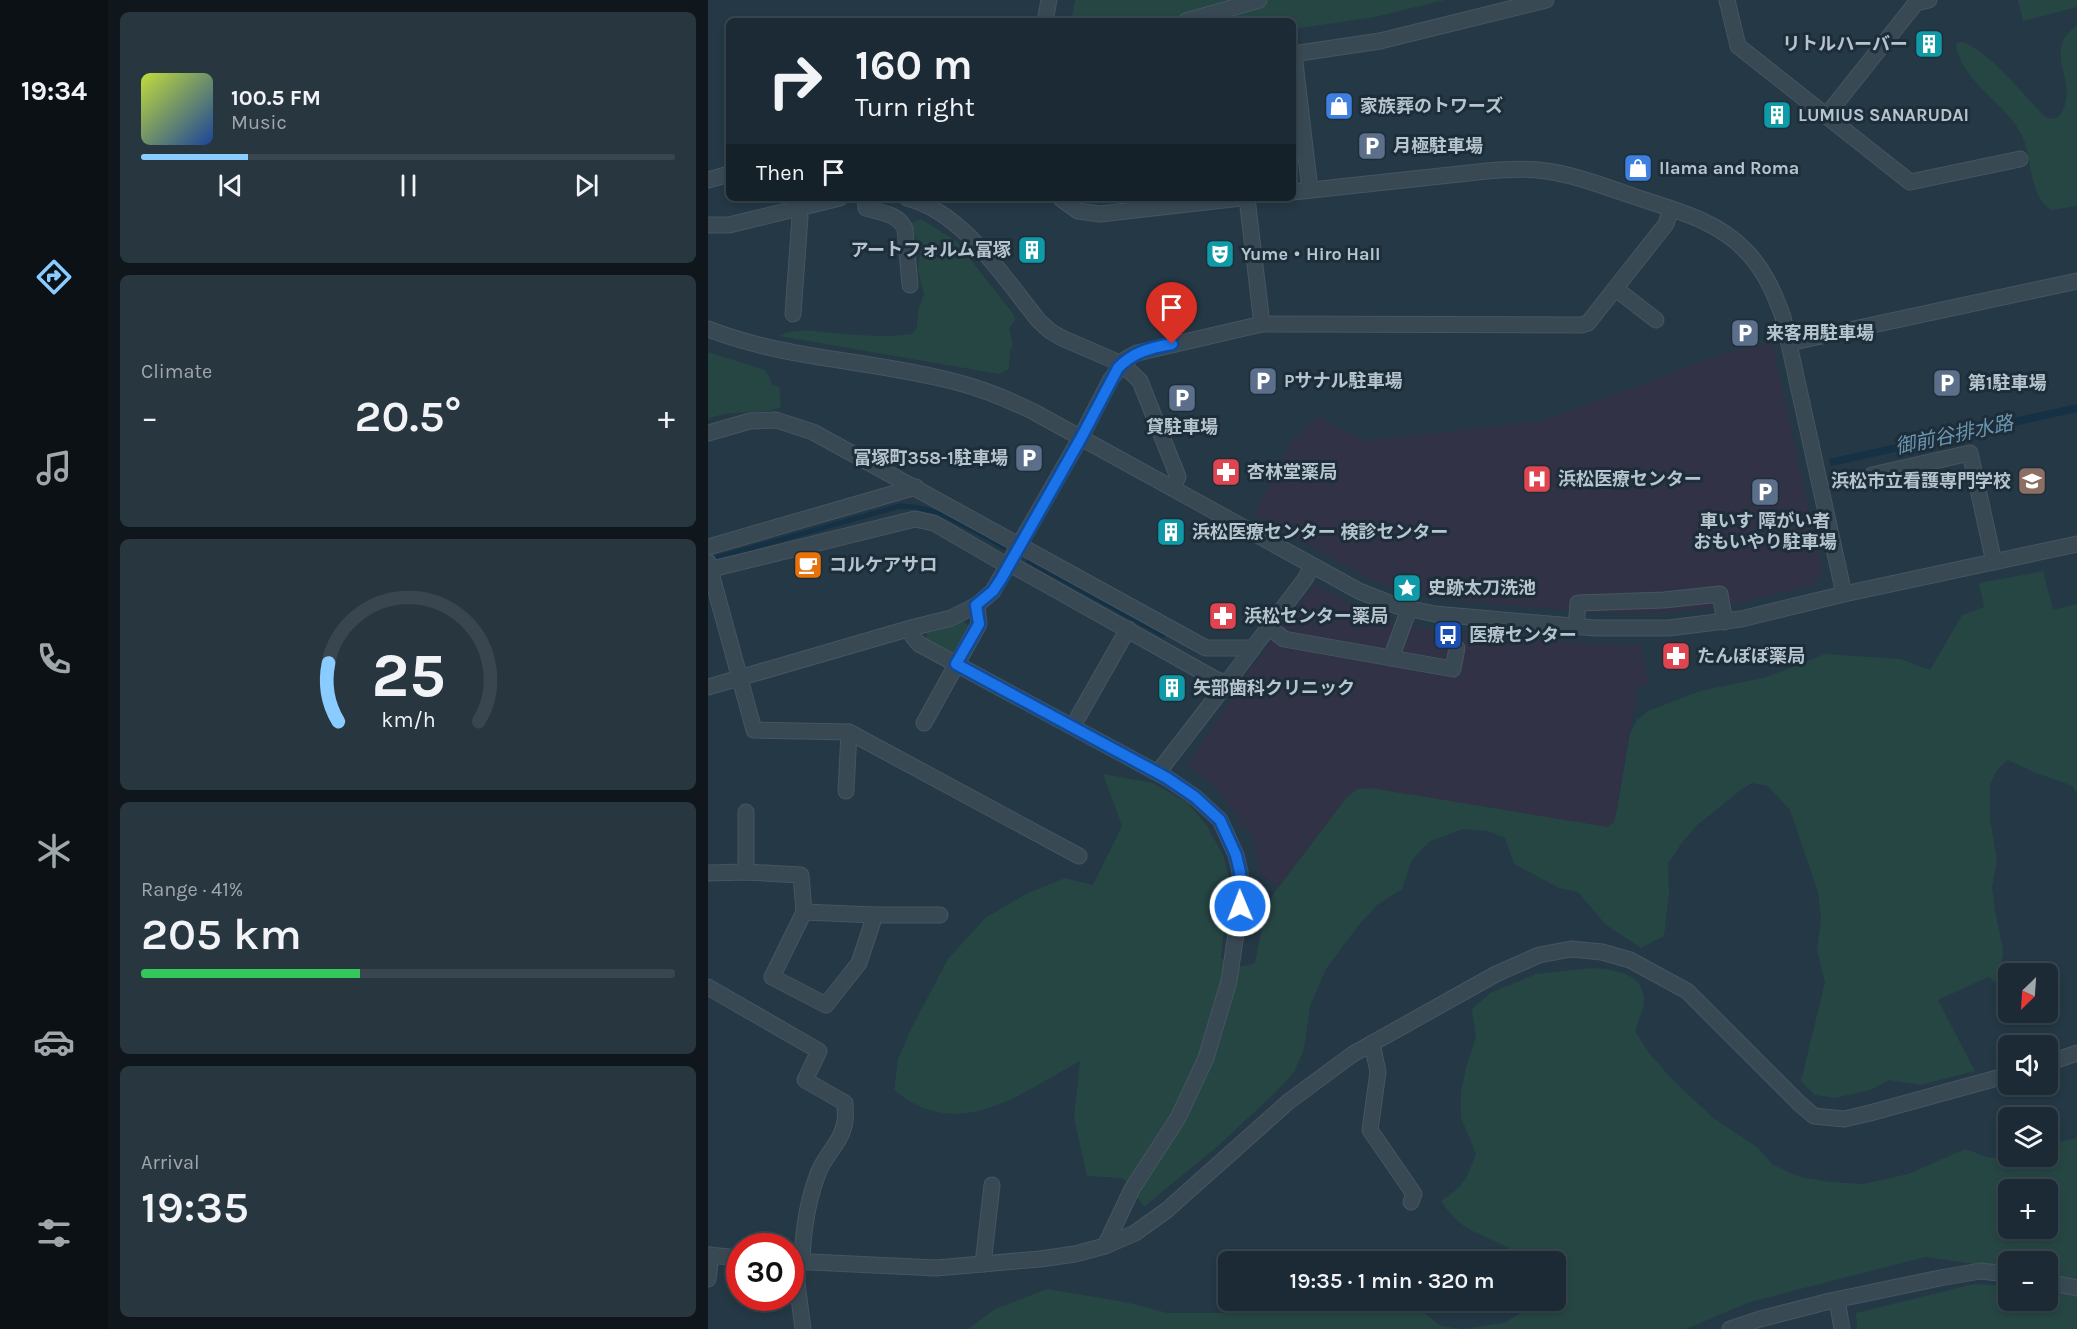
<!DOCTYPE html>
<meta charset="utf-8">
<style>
:root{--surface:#1b2a34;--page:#283640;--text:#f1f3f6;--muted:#a0a7ac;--line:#39464f;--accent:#8accff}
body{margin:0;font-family:Karla,"Noto Sans JP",sans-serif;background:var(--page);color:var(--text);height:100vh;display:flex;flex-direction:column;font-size:22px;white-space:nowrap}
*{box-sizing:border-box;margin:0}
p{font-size:20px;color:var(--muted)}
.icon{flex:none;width:33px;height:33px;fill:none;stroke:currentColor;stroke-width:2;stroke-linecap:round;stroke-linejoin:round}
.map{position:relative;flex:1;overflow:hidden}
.sheet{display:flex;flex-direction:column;gap:12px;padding:12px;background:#0f171d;width:600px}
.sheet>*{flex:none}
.guide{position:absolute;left:18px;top:18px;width:570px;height:183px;border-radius:9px;box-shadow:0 3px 9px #0003,0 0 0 2px var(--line);background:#1b2a34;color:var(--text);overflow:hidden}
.needle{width:39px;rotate:205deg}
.tools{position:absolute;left:1290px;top:963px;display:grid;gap:12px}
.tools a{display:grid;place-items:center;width:60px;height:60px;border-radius:9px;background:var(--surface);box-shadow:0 3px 9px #0003,0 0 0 2px var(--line);font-size:30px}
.speed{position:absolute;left:18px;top:1233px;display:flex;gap:12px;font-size:30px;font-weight:700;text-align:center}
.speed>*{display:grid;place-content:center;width:78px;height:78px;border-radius:50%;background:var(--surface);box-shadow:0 3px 9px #0003,0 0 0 2px var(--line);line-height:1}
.speed .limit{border:9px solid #d22;background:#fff;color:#111}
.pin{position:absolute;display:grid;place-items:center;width:51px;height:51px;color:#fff;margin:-62px -26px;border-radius:50% 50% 50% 0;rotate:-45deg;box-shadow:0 0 6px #0007}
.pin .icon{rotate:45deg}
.me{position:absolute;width:66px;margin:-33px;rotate:359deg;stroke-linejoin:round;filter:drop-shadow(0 0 4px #0008)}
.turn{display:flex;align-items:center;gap:21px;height:126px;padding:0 30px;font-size:27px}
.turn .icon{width:78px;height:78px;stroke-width:2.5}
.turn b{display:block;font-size:42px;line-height:51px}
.then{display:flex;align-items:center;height:57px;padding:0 30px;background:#0003;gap:12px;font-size:22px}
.big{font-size:45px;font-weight:600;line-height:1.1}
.sheet .card{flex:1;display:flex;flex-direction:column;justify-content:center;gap:9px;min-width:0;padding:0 21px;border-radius:9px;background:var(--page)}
.sheet .dial{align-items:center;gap:0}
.dial svg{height:156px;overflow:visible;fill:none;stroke:var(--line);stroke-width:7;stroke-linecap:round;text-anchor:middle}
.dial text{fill:var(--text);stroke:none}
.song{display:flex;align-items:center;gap:18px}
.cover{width:72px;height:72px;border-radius:9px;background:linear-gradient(135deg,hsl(70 70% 55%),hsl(220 70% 35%))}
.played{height:6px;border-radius:3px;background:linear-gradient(90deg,var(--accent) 20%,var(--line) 20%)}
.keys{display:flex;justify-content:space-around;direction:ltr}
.heat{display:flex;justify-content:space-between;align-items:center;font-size:33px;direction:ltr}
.charge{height:9px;border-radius:4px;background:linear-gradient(90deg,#34c759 41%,var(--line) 0)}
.trip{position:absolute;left:510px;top:1251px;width:348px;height:60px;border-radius:9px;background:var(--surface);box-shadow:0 3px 9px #0003,0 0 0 2px var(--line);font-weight:600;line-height:60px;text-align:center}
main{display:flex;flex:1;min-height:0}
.menu{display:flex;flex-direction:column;width:108px;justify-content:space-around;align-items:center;background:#0b1115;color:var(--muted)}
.menu .icon{width:42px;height:42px}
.menu .current{color:var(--accent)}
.menu b{font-size:27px;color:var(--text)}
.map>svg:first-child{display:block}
.medical{fill:#313245}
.green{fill:#264644;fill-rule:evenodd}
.water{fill:#153145}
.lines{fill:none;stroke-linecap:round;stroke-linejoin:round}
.stream{stroke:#153145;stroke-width:5}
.minor-casing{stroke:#455561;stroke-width:17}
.minor{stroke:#394954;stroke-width:15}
.route-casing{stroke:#114b97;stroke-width:15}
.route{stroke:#1a73e8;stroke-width:10}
.labels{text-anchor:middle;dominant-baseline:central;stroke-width:6;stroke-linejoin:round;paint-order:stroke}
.poi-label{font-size:18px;font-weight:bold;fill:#b6c4ce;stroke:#1d2e3a;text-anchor:start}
.water-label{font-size:20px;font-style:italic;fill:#6c95b0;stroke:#1d2e3a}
</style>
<main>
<nav class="menu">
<b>19:34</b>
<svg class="icon current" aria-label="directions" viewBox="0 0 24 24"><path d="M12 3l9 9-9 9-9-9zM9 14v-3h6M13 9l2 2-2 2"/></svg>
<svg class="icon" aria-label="music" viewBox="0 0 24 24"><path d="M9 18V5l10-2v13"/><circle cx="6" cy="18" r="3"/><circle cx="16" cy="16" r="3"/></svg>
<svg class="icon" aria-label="phone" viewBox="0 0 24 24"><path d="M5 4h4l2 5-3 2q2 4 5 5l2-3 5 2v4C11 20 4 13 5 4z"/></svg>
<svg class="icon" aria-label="climate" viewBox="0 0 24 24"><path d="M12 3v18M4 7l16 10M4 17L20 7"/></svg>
<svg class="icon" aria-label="car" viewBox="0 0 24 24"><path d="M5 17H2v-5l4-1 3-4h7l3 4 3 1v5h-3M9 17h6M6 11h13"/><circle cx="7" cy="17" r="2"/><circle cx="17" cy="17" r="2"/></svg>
<svg class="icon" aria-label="filters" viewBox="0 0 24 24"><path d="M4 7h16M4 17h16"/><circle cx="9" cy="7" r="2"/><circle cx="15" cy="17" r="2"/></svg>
</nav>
<section class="sheet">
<div class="card">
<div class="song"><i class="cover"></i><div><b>100.5 FM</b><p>Music</p></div></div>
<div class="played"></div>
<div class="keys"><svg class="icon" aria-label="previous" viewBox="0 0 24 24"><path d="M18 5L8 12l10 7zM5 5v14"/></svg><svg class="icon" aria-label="pause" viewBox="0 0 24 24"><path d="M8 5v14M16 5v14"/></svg><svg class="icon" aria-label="next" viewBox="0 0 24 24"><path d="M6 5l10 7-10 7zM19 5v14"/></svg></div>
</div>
<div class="card"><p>Climate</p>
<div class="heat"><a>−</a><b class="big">20.5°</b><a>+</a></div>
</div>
<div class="card dial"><svg viewBox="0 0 100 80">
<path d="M14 69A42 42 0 1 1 86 69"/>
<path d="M14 69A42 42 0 0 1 9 39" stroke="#8accff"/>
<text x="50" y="56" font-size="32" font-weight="700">25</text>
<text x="50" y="72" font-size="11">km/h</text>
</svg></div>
<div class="card"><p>Range · 41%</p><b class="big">205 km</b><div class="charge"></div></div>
<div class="card"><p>Arrival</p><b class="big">19:35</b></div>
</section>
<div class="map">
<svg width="1369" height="1329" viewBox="0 0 1369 1329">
<rect width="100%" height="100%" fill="#243845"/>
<!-- medical -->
<g class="medical">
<polygon points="1064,343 1115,571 1106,585 1006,608 936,614 888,613 730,599 704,593 705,587 694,584 692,590 658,577 545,515 583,443 609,417 658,441 834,421 1017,353"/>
<polygon points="606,584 664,614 704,626 725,630 886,644 933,645 941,685 930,687 906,822 900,827 892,827 663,788 649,789 639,797 571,886 553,876 546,843 541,827 535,829 527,814 507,786 479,766 522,700 520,698"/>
</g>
<!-- green -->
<g class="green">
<polygon points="367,0 737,0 667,17 585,29 585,21 363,21"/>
<polygon points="1310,0 1369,0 1369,7 1315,21"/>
<path d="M1369,25V206L1343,210C1318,193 1326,154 1311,130C1294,101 1254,81 1248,46L1249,42C1269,38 1320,99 1335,115C1341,119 1346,121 1352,115C1369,89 1347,67 1354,43C1356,36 1364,30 1369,25Z"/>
<path d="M213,219L248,241L306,315L307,320L301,328L305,345L302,350L301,369L291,374L71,336C88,326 118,333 137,334C158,336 182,337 204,334L209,328L210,310L216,294L210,270L213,247L206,234L203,223Z"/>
<path d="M0,352L57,370L62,378L64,385L71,387L73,407C53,416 23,408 0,419Z"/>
<path d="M1335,571L1345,610L1369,604V794L1365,786L1325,772L1300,760L1290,769L1282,784V819L1289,861L1284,887L1287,911L1295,949L1294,964L1296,974L1300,977V998L1292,985L1280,977L1230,1000L1267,1071L1212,1085L1181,1080L1162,1090L1127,1098L1107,1095L1093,1081L1117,982L1109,950L1113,919L1110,892L1082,810L1060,786L1045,783L1034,789L988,826L973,844L960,864L961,892L956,936L933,948L898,925L870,892L851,888L806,864L797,838L780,831L755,829L721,842L704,860L694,889L669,905L650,926L618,969L602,1006L596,1049L586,1072L568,1092L510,1146L436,1207L415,1178L379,1176L366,1119L372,1061C311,1094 251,1144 186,1090L190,1059L203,1029L240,959L277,918L318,894L357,878L385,885L414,826L395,774L445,783L480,803L499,826L516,857L521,879L513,958C523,967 535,968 547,963L558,908L566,893L639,797L649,789L663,788L900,827L906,822L908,815L922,733L929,720L940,711L992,691L1059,677L1117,654L1193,659L1222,670L1254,615L1276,607L1271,583Z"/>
<polygon points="255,619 260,626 245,653 218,639 219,631"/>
<path d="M885,968C908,970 938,973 936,1004C935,1012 929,1023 927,1031L941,1053L963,1078L1004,1117L1050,1148L1065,1165L1093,1177L1122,1182L1155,1184L1200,1174L1257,1149C1273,1154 1285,1163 1300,1154V1156H1340V1144L1369,1138V1280L1340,1275V1262H1300V1269L1217,1257L1042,1302L978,1329H260L287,1309L339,1289L417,1302L460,1313H517L538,1302L569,1300L701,1301L733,1326L754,1329L796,1323L813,1313L818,1301L848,1300V1262L813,1261C803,1245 789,1243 773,1235C756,1228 743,1217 733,1201C756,1186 758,1180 768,1154L753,1118V1092L758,1068L768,1037L764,1009L782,993L828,974ZM1300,1190H1340V1228H1300Z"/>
<polygon points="1266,1284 1300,1286 1300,1300 1340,1300 1340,1288 1369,1289 1369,1329 1149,1329 1148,1313"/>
</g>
<!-- water -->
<polygon class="water" points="1369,404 1369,412 1123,466 1121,459"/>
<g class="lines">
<!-- stream -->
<g class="stream">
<path d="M8,558L192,506C230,506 264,530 296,547"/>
<polyline points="321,561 455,635"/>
</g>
<!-- minor casing -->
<g class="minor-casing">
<g id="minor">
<polyline points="1019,0 1030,46 1202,182 1312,159"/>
<polyline points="337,21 341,0"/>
<polyline points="478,21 551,0"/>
<polyline points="585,54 672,41 838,0"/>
<polyline points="586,54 602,190"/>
<polyline points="1118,116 1208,3 1221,0"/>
<polyline points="0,180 21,174"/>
<path d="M585,192L779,171C799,169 819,168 838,171C867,175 895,186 922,195C962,209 1006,218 1037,250C1056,269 1066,292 1075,317L1136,594"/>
<path d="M157,198L158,208C172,212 191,214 197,229L202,285"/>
<path d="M199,198C255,212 296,278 331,321L342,331L354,338L414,364L432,381L470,477L464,488"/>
<polyline points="352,198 370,211 392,214 533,198"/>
<polyline points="539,198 554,324"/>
<polyline points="0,225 21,225 132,198"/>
<polyline points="908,289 948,320"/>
<polyline points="85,314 92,217 89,208"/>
<path d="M0,329C79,360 166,360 248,382C275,389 300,399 326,412L651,591L689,606L727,614L887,628H961L1033,619L1136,594L1369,544"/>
<polyline points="1081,343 1369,281"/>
<polyline points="0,433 42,421 68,420 105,432 498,648 545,648 597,579 604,566"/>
<polyline points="1164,475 1262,453 1286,562"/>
<polyline points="0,547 208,487"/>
<polyline points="0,562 46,730 141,732 371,856"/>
<polyline points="302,564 507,679 519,683 545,648"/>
<polyline points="0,570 207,519 226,523 300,566"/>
<polyline points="561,627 576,639 683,658 701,609"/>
<polyline points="868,627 870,603 956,600 1012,594 1017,622"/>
<polyline points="203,628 243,618 269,605"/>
<polyline points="683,658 745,669 749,648"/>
<polyline points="0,687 203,628 205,637 211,644 459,778 487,797 512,820 528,855 532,872 532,906 521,981 498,1058 470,1118 424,1189 397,1246"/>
<polyline points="370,717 420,629"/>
<polyline points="216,723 271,624 269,605 285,591 373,437 403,379 418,359 429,353 554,324 873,325 880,323 958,224 963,209"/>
<polyline points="455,766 519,683"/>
<polyline points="138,791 141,732"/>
<polyline points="38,812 38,872"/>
<polyline points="0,873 38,872 93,875 96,912 64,977 118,1005 151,963 167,915 232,915"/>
<polyline points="96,912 167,915"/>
<path d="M0,987L111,1051L97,1080L137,1103C137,1108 138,1116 137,1121C135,1140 118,1154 111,1171C99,1201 95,1230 94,1262"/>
<polyline points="664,1043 670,1072 662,1130 706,1194 703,1202"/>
<polyline points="1340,1063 1369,1053"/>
<polyline points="0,1255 32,1258"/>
<polyline points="82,1261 228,1268 332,1259 367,1254 397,1246 427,1233 459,1210 580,1102 645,1054 788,974 831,955 863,949 894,952 922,960 979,991 1092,1104 1106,1116 1136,1119 1162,1113 1300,1075"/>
<polyline points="89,1262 89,1283 95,1329"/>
<polyline points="275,1264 284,1185"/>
<polyline points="0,1279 3,1255"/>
<polyline points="1340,1282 1369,1288"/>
<polyline points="1129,1300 1134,1329"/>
<polyline points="1022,1329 1052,1319 1122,1301 1232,1278 1272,1271 1300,1274"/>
</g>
</g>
<!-- minor -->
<use href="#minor" class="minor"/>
</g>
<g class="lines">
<!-- route casing -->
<g class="route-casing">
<path id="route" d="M464,344C442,348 425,352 410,368L373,438L293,579L285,591L268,605L271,624L248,664L459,778L487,797L512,820L528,855L532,872V906"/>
</g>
<!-- route -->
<use href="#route" class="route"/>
</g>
<!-- icons -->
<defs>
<g id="building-square" transform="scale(1.5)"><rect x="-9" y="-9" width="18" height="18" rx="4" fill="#0f9aa8" stroke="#1d2e3a"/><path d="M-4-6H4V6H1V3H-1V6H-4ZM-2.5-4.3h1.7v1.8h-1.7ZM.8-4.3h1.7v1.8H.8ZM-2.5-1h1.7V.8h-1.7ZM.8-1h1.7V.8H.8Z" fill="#fff"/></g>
<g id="shop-square" transform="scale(1.5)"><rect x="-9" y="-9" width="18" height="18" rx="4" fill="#3f7fe0" stroke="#1d2e3a"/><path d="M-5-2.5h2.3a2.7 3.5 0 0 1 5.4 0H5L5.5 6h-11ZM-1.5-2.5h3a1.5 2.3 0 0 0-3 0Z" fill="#fff"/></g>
<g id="parking-square" transform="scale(1.5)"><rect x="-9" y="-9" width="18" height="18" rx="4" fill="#5c6f8a" stroke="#1d2e3a"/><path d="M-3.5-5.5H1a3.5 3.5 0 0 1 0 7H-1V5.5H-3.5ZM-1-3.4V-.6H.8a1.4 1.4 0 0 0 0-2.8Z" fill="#fff"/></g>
<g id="theatre-square" transform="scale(1.5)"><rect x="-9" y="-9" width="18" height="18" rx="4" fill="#0f9aa8" stroke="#1d2e3a"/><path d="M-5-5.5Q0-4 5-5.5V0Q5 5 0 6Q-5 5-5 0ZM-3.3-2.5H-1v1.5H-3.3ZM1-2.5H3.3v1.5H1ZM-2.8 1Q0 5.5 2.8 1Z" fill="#fff"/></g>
<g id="pharmacy-square" transform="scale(1.5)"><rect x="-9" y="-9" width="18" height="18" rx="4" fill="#e0444e" stroke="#1d2e3a"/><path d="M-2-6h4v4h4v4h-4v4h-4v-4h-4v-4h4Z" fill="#fff"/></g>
<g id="hospital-square" transform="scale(1.5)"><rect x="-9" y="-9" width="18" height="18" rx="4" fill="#e0444e" stroke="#1d2e3a"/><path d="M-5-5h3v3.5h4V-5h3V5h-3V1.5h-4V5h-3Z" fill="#fff"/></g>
<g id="university-square" transform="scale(1.5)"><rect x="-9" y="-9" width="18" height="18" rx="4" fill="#8d6e63" stroke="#1d2e3a"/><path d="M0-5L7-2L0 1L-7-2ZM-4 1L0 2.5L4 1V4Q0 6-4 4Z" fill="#fff"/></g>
<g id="cafe-square" transform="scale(1.5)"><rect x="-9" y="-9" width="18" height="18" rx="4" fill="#e8710a" stroke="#1d2e3a"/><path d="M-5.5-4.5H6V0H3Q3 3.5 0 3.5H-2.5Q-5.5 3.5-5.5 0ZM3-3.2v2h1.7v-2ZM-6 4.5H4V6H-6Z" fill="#fff"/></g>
<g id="sight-square" transform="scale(1.5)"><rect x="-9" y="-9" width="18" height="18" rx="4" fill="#0f9aa8" stroke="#1d2e3a"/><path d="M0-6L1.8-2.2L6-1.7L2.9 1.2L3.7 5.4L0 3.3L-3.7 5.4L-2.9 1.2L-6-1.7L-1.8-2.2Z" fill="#fff"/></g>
<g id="bus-square" transform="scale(1.5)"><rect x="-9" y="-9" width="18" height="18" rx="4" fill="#1a4fb4" stroke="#1d2e3a"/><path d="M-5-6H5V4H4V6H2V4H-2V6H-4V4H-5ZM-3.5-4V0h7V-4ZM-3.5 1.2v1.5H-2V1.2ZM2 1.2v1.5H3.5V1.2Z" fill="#fff"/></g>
</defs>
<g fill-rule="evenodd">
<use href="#building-square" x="1221" y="44"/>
<use href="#shop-square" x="631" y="106"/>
<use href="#building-square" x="1069" y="115"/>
<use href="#parking-square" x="664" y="146"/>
<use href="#shop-square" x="930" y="168"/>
<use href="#building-square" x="324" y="250"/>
<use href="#theatre-square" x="512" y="254"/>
<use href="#parking-square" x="1037" y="333"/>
<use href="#parking-square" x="555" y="381"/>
<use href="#parking-square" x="1239" y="383"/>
<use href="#parking-square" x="474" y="398"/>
<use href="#parking-square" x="321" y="458"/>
<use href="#pharmacy-square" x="518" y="472"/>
<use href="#hospital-square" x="829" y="479"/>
<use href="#university-square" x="1324" y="481"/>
<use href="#parking-square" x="1057" y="492"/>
<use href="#building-square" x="463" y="532"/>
<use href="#cafe-square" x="100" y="565"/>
<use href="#sight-square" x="699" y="588"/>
<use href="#pharmacy-square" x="515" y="616"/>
<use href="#bus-square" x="740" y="635"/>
<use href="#pharmacy-square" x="968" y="656"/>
<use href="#building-square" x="464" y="688"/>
</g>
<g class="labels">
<!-- poi labels -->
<g class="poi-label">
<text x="1200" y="44" text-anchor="end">リトルハーバー</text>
<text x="652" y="106">家族葬のトワーズ</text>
<text x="1090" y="115">LUMIUS SANARUDAI</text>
<text x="685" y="146">月極駐車場</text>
<text x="951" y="168">llama and Roma</text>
<text x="303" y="250" text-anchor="end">アートフォルム富塚</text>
<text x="533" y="254">Yume・Hiro Hall</text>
<text x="1058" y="333">来客用駐車場</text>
<text x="576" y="381">Pサナル駐車場</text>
<text x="1260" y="383">第1駐車場</text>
<text x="474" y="427" text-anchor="middle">貸駐車場</text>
<text x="300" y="458" text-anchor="end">富塚町358-1駐車場</text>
<text x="539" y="472">杏林堂薬局</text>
<text x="850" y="479">浜松医療センター</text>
<text x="1303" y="481" text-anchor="end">浜松市立看護専門学校</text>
<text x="1057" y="521" text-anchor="middle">車いす 障がい者<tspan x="1057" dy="21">おもいやり駐車場</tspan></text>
<text x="484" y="532">浜松医療センター 検診センター</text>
<text x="121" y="565">コルケアサロ</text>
<text x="720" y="588">史跡太刀洗池</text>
<text x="536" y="616">浜松センター薬局</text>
<text x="761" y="635">医療センター</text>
<text x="989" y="656">たんぽぽ薬局</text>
<text x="485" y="688">矢部歯科クリニック</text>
</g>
<!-- water labels -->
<g class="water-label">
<text transform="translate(1246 435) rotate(-12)">御前谷排水路</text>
</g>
</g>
</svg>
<div class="tools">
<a><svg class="needle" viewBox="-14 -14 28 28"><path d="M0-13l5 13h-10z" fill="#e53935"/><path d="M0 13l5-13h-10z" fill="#a0a7ac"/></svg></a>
<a><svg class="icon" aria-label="sound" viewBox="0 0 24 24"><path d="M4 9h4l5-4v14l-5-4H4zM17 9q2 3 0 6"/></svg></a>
<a><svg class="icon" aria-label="layers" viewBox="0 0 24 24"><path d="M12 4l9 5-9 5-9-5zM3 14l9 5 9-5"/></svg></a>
<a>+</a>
<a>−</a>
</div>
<div class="speed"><div class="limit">30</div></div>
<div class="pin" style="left:464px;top:344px;background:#d93025"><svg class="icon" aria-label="arrive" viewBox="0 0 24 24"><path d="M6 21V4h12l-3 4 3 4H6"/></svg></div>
<svg class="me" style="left:532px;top:906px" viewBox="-20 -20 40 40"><circle r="17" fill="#1a73e8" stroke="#fff" stroke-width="3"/><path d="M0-11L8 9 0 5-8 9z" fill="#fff"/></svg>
<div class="trip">19:35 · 1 min · 320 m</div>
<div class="guide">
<div class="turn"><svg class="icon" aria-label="right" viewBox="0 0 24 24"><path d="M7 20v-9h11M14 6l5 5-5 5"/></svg><div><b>160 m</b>Turn right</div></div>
<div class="then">Then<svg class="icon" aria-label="arrive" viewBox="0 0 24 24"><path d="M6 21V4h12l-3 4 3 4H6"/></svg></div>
</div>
</div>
</main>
